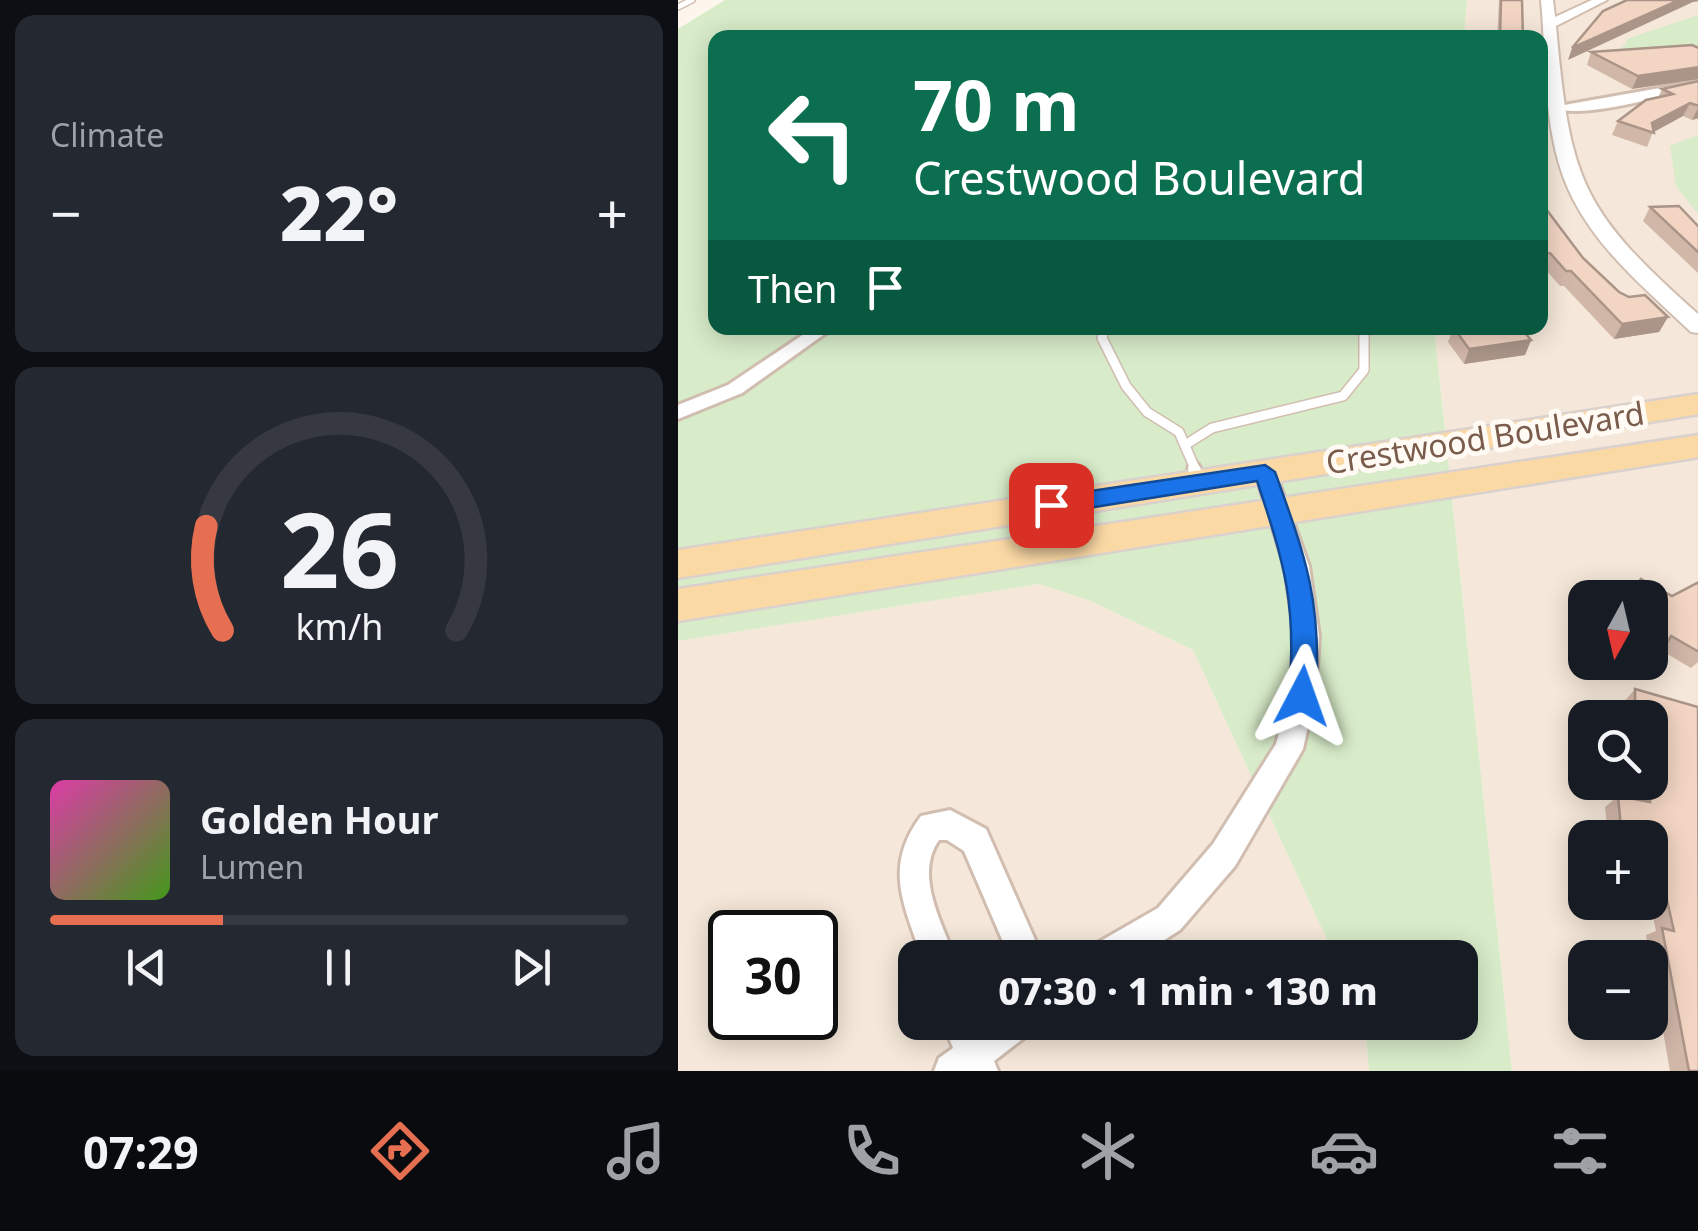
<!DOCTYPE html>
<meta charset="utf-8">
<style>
:root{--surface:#171b24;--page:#242831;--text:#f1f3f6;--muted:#9ea1a6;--line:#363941;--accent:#e76f51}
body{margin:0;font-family:"Noto Sans",sans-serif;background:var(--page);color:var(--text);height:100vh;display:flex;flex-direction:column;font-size:38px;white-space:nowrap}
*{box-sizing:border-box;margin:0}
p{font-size:32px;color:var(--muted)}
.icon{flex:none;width:55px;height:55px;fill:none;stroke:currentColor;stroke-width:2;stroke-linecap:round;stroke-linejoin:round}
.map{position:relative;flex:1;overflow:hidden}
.details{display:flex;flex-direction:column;gap:15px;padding:15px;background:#0d0f14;width:678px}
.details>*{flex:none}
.banner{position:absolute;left:30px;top:30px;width:840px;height:305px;border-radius:20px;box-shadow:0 5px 25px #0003;background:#0b6e4f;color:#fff;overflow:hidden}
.needle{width:65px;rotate:188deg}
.fabs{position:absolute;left:890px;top:580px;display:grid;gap:20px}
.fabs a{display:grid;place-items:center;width:100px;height:100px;border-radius:20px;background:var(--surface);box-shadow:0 5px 25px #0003;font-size:50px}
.speed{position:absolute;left:30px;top:910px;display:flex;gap:20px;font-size:50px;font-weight:700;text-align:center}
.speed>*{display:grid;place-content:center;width:130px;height:130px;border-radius:50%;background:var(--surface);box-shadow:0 5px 25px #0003;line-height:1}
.speed .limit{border:5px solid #111;border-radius:15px;background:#fff;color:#111}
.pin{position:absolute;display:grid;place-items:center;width:85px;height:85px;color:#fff;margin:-42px;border-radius:20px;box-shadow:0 5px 15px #0006}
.me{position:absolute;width:110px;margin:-55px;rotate:4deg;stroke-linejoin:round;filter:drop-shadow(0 0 8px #0008)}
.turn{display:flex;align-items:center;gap:35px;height:210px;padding:0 40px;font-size:45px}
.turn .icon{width:130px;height:130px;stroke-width:2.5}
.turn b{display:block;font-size:70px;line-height:85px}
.then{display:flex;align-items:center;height:95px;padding:0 40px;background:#0003;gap:20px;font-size:38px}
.big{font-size:75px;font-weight:800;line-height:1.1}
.details .card{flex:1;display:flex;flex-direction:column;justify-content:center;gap:15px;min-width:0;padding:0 35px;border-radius:20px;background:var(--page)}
.details .dial{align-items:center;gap:0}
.dial svg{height:260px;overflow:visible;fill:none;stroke:var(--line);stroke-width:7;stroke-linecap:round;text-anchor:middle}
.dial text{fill:var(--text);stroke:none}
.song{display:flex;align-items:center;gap:30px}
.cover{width:120px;height:120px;border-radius:15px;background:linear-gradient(135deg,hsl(320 70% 55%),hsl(100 70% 35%))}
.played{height:10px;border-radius:5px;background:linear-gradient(90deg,var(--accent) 30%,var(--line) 30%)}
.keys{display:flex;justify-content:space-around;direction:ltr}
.heat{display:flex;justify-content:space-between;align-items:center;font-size:55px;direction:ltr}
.trip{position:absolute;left:220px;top:940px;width:580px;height:100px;border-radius:20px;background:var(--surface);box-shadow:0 5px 25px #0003;font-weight:800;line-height:100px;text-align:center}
.tabs{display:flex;height:160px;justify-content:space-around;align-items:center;background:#090b0e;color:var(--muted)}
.tabs .icon{width:70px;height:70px}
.tabs .active{color:var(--accent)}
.tabs b{font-size:45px;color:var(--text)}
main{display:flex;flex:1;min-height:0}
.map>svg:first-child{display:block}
.residential{fill:#f5e8da;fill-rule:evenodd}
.green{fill:#d8ecc9}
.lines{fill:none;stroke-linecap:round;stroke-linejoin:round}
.service-far2-casing{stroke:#d1beb0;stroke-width:8}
.service-far1-casing{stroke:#d1beb0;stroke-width:12}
.service-casing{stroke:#d1beb0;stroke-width:18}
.minor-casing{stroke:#d1beb0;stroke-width:6}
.tertiary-casing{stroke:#d1beb0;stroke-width:4}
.primary-casing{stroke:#dad1cd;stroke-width:5}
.service-far2{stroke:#fff;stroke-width:5}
.service-far1{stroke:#fff;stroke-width:9}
.service{stroke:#fff;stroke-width:12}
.minor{fill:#fff;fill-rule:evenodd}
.tertiary{fill:#fff;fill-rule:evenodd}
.primary{fill:#fbd9a5;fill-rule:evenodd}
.wall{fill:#d1b7a8}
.shaded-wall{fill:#aa9588}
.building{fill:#f3d5c3;stroke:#aa9588;stroke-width:2.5}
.route{fill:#1a73e8;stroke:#114b97;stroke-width:2.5}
.labels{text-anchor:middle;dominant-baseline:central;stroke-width:10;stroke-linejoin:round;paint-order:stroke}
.street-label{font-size:32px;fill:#7a5c4d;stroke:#fffaf3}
</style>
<main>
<section class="details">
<div class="card"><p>Climate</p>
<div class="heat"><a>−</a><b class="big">22°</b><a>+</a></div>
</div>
<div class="card dial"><svg viewBox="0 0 100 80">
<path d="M14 69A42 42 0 1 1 86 69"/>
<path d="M14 69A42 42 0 0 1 9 37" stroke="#e76f51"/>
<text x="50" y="56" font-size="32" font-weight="700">26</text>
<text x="50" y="72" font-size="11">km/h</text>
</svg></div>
<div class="card">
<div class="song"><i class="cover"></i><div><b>Golden Hour</b><p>Lumen</p></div></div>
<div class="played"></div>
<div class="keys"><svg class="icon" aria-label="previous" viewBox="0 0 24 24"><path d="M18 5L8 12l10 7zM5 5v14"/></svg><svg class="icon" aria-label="pause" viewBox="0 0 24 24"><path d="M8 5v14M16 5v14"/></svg><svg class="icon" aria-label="next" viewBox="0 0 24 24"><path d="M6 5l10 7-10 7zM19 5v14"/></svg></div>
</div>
</section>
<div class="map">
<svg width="1021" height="1071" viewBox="0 0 1021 1071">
<rect width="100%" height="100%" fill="#fdf6ec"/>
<!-- residential -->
<g class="residential">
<path d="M789,0H1020V1071H834L757,334L795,328H862V38L786,37ZM908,598H972V662H908ZM908,718H972V782H908ZM908,838H972V902H908ZM908,958H972V1022H908Z"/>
<path d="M361,584L413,601L515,650L657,957L238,958V1022H687L691,1071H0V641ZM52,932H138V1018H52Z"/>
</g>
<!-- green -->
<g class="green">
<polygon points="47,0 789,0 786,37 38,38 38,328 795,328 757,335 834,1071 691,1071 687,1023 782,1022 782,958 657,957 515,650 413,601 361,584 0,641 0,29"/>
<polygon points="1020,15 1020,46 939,55 951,38"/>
<polygon points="1020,135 1020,214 998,186 992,146"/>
</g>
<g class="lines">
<!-- service-far2 casing -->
<g class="service-far2-casing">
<polyline id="service-far2" points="0,7 14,0"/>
</g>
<!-- service-far1 casing -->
<g class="service-far1-casing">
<g id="service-far1">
<polyline points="427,328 424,338 448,386 469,412 501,432 518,471"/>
<polyline points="507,445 534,428 665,396 686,370 686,328"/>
</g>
</g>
<!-- service casing -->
<g class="service-casing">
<polyline id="service" points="516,469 522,482"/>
</g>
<!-- minor casing -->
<g class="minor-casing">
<g id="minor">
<path d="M1021,81V88C988,94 902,121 875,107Z"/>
<polygon points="135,328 155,328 64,393 0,419 0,405 50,385"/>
<polygon points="587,464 597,472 631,566 641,636 637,695 625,749 557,866 502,930 458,958 410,958 414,946 480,908 535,844 598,744 611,695 617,636 607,566 577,472"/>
<path d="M272,810L308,829L365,958H332L286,851L269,840H261C236,875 264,923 277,958H244C226,904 205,867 243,816Z"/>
<polygon points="265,1022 299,1022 302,1028 310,1022 356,1022 351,1034 316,1061 320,1071 256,1071 261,1058 275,1048"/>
</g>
</g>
<!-- tertiary casing -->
<g class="tertiary-casing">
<path id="tertiary" d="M863,0H875L877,17L914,0H929L878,26C892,182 903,210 1021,315V333L1013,332C970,291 922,252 895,199C864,139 869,65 863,0Z"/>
</g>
<!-- primary casing -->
<g class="primary-casing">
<g id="primary">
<polygon points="1021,394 1021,414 0,578 0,550"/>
<polygon points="1021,435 1021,457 0,621 0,589"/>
</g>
</g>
<!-- service-far2 -->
<use href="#service-far2" class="service-far2"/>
<!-- service-far1 -->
<use href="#service-far1" class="service-far1"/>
<!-- service -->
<use href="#service" class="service"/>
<!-- minor -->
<use href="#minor" class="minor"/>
<!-- tertiary -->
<use href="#tertiary" class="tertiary"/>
<!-- primary -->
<use href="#primary" class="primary"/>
</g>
<!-- wall -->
<g class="wall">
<polygon points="821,0 844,0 845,38 819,38"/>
<polygon points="1021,48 954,89 909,65 913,52"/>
<polygon points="1021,81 1021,118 1014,120 1005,116 975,132 969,147 934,135 940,121 980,98 984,89"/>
<polygon points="862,201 905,258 941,292 990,317 981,332 936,339 886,286 882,286 866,268 862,269"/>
<polygon points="972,207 1021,227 1021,274 965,221"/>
<polygon points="775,328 853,340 847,355 786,364 770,342"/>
<polygon points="963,579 994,596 1021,582 1021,661 1013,668 984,651 970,666 964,662 972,662 972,598 949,598"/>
<polygon points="908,626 908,658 892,648"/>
<polygon points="915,662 956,662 941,679"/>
<polygon points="957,689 1020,707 1021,1071 992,1071 968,935 978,931 972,902 972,838 930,838 927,807 940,796 958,800 958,782 972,782 972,718 932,718"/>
</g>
<!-- shaded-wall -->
<g class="shaded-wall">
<polygon points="1001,0 1021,0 1021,1 1015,2 890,60 894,48"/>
<polygon points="1021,67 1021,79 954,89 960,76"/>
<polygon points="1012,103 1005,116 974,133 974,123"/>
<polygon points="1021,106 1021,118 1014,120"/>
<polygon points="990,317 981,332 936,339 944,324"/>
<polygon points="853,340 847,355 786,364 791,349"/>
</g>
<!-- building -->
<g class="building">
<polygon points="823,0 844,0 845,38 822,38"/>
<polygon points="949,0 1001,0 894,48 925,11"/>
<polygon points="1014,45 1021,48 1021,67 960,76 913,52"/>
<polygon points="1021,81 1021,106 1012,103 974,123 976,133 940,121 968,100 995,94 984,89"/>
<polygon points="862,201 905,258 941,292 951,297 967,295 990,317 944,324 893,271 888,271 872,253 866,254 862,250"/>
<polygon points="1001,206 1021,227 1021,253 972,207"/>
<polygon points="776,328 843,328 853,340 791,349"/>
<polygon points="963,579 994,596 1021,582 1021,652 993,636 983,653 972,647 972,598 950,598"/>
<polygon points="957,689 1020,707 1021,1071 1011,1071 984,928 996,931 983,874 972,872 972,838 944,838 940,796 972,802 972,718 944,718 944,705 957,709"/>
</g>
<!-- route -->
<path class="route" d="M587,465L597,472C628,558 644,602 638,696L634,704L624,708L615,704L611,696C619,606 607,565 579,481L373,514L362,505L373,497Z"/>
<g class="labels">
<!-- street labels -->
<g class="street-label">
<text transform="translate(807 437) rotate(-9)">Crestwood Boulevard</text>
</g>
</g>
</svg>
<div class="fabs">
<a><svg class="needle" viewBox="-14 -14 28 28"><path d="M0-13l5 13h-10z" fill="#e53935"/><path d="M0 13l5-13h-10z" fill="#9ea1a6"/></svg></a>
<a><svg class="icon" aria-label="search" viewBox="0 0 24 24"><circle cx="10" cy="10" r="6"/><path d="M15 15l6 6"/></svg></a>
<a>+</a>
<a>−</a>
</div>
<div class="speed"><div class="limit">30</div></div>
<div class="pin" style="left:373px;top:505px;background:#d93025"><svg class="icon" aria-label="arrive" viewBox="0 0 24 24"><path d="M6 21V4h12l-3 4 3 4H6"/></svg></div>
<svg class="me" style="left:624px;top:696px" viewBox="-20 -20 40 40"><path d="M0-17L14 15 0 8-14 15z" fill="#1a73e8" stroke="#fff" stroke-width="4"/></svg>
<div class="trip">07:30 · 1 min · 130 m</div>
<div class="banner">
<div class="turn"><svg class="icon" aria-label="left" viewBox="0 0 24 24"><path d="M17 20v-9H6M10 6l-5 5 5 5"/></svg><div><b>70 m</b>Crestwood Boulevard</div></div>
<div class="then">Then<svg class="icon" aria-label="arrive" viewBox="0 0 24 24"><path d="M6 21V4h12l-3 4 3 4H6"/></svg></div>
</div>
</div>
</main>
<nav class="tabs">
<b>07:29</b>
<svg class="icon active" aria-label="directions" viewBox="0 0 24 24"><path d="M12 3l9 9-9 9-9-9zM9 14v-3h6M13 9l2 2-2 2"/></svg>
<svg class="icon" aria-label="music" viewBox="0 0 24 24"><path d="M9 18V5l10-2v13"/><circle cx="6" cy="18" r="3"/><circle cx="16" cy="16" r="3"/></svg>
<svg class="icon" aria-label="phone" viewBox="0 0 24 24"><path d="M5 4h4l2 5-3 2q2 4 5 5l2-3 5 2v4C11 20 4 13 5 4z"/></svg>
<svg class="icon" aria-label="climate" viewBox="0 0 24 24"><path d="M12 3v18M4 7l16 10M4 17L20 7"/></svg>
<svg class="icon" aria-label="car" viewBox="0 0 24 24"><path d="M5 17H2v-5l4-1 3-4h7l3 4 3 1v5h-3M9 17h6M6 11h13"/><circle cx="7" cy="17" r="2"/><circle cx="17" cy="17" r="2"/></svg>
<svg class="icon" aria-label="filters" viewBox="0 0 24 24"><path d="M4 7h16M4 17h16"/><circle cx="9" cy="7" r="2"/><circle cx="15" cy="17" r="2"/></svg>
</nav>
